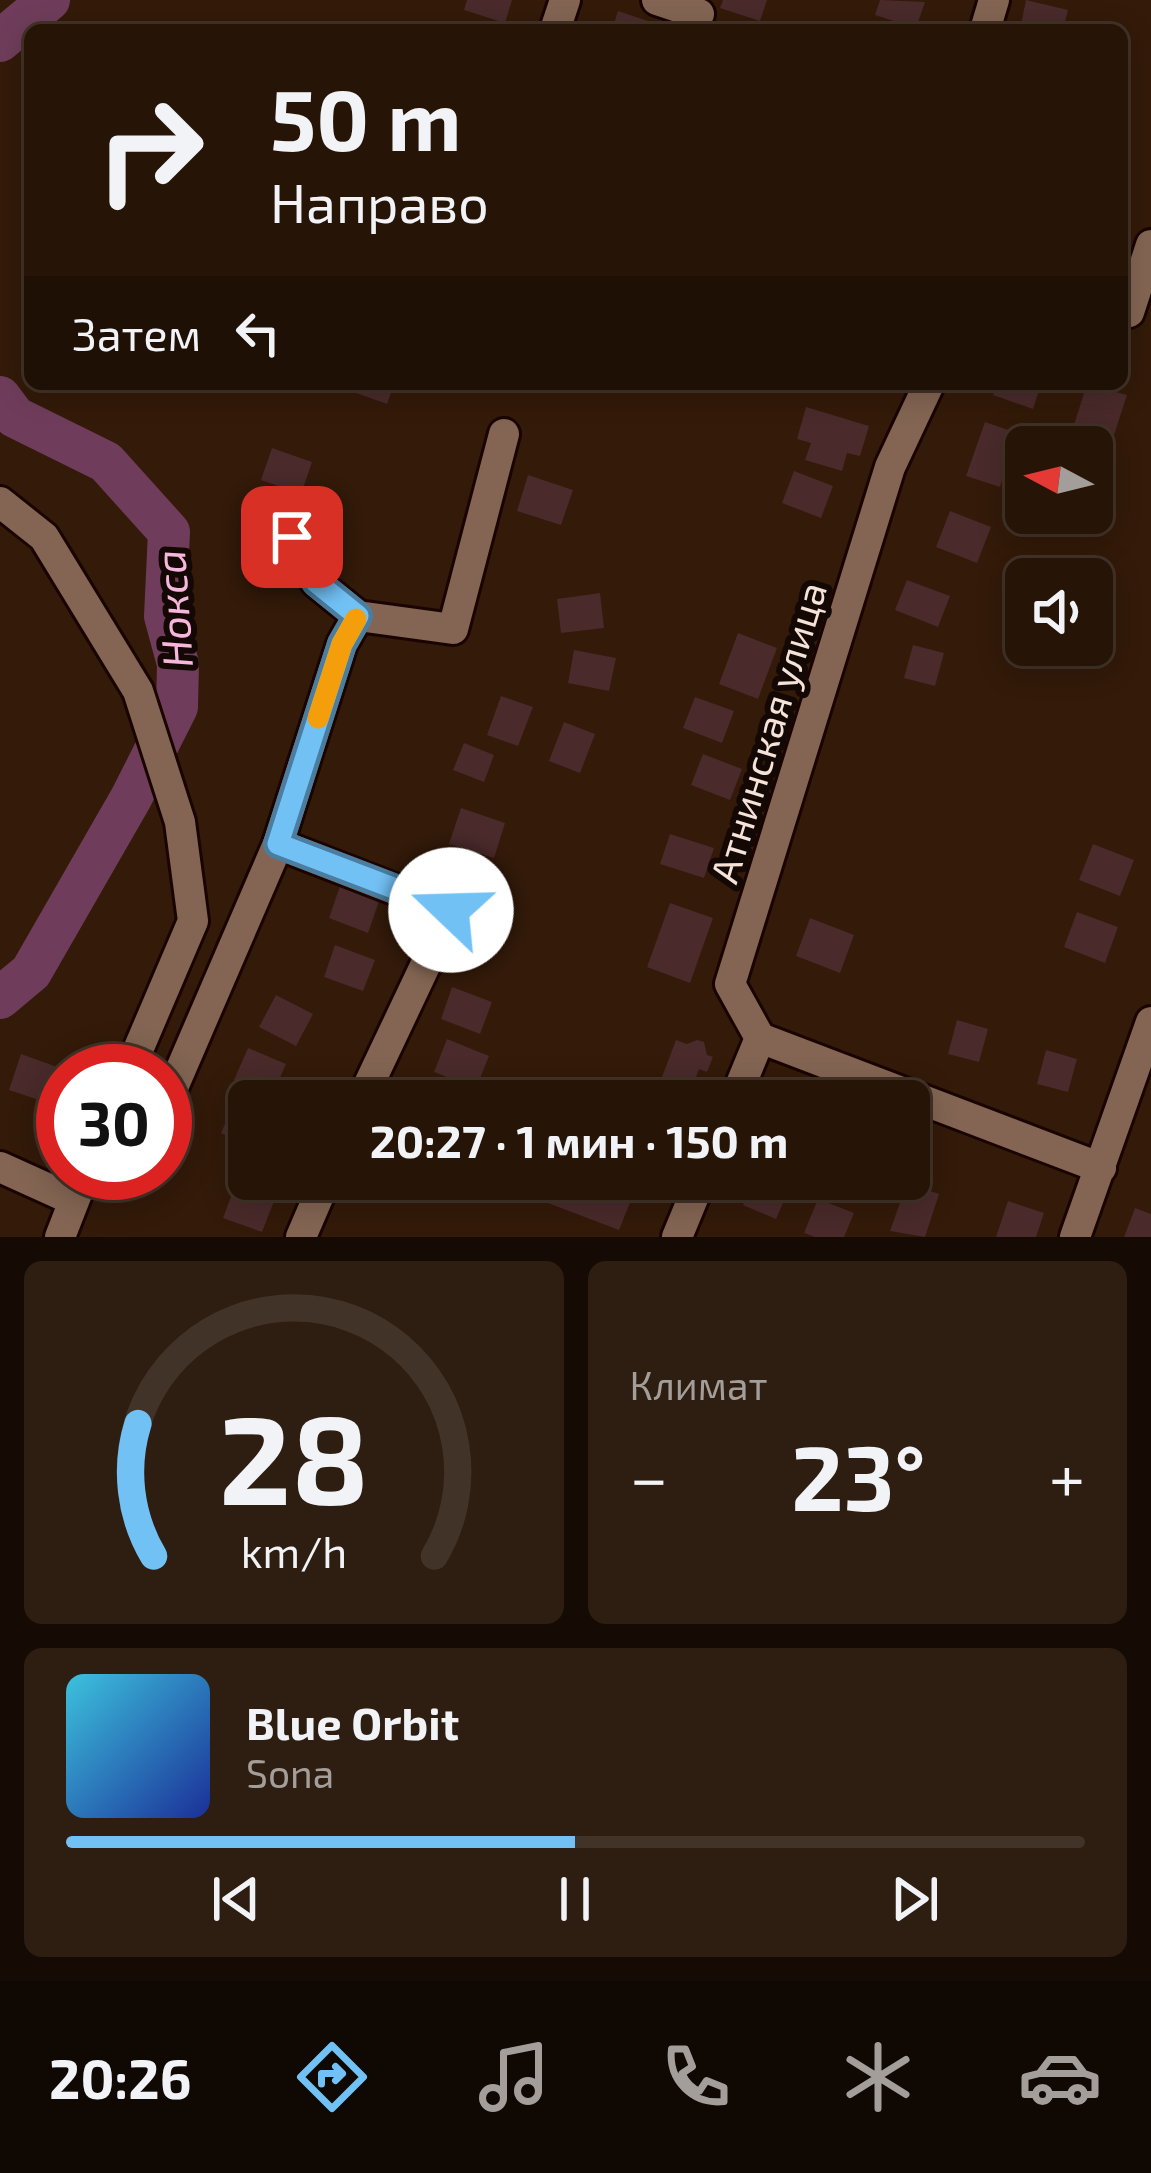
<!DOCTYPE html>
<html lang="ru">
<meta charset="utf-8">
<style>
:root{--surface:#261407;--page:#2e1d11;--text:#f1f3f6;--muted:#a49e9b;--line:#423328;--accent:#72c1f5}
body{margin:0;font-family:"Exo 2",sans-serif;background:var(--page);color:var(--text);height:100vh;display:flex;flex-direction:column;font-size:45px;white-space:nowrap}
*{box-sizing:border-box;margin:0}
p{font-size:39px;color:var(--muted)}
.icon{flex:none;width:66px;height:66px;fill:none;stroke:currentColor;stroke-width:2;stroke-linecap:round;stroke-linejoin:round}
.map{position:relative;height:1237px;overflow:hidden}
.drawer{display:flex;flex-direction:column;gap:24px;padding:24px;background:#150b04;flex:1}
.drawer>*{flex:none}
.hud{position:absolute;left:24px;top:24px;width:1104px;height:366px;border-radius:18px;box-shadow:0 6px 30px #0003,0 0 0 3px var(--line);background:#261407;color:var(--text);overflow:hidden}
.needle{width:78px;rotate:277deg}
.controls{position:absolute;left:1005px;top:426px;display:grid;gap:24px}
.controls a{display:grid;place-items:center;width:108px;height:108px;border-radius:18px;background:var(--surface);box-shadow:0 6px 30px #0003,0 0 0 3px var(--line);font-size:60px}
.speed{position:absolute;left:36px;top:1044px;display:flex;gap:24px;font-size:60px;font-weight:700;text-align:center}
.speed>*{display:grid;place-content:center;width:156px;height:156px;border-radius:50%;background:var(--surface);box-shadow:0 6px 30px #0003,0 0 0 3px var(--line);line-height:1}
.speed .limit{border:18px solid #d22;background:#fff;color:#111}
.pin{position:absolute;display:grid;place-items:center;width:102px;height:102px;color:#fff;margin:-51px;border-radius:24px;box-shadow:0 6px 18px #0006}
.me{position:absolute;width:132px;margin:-66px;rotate:291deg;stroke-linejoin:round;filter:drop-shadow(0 0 9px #0008)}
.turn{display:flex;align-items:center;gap:42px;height:252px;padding:0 48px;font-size:54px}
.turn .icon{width:156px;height:156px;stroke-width:2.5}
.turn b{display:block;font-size:84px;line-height:102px}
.then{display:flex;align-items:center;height:114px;padding:0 48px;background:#0003;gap:24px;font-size:45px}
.big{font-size:90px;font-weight:700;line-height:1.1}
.drawer .widget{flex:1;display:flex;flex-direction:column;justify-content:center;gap:18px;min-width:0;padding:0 42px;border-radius:18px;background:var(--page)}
.drawer .dial{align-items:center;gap:0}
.dial svg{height:312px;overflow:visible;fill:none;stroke:var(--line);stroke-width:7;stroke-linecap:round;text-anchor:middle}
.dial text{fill:var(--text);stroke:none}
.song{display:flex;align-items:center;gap:36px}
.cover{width:144px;height:144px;border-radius:18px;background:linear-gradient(135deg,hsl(190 70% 55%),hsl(230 70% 35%))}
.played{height:12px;border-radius:6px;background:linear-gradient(90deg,var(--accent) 50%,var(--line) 50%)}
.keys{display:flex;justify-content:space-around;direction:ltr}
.heat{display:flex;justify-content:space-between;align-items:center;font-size:66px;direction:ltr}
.drawer .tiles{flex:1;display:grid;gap:24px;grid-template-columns:1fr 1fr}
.widget:last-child{grid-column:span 2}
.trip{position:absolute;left:228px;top:1080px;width:702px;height:120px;border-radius:18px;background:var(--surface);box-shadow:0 6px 30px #0003,0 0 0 3px var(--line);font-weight:700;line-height:120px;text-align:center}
.tab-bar{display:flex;height:192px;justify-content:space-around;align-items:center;background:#0f0803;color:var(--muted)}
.tab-bar .icon{width:84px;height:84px}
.tab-bar .active{color:var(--accent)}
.tab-bar b{font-size:54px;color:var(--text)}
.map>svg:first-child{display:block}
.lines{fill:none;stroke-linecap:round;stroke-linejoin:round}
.river{stroke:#6f3d5b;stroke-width:42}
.building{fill:#4a2a2b}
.minor-casing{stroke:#1a0400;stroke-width:36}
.minor{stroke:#846553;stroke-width:30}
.route-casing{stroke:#4a7d9f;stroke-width:30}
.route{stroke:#72c1f5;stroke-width:21}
.slow{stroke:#f59e0b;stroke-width:21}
.labels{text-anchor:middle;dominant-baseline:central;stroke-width:12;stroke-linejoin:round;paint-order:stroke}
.street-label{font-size:39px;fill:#f5e3d9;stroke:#130803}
.water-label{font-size:42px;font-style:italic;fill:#f7b6dc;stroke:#130803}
</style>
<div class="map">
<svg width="1151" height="1237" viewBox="0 0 1151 1237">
<rect width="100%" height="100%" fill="#331a09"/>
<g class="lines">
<!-- river -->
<g class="river">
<polyline points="0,41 49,0"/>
<polyline points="0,397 15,417 106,462 169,532 165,616 178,664 177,707 131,798 31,972 0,998"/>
</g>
</g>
<!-- building -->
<g class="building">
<polygon points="467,0 512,0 505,23 464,10"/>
<polygon points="723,0 767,0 760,21 720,8"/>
<polygon points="880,0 925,2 916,28 875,15"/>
<polygon points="1026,0 1068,10 1063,30 1020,30"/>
<polygon points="618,11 657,24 655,30 612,30"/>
<polygon points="350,384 394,384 387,404 348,390"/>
<polygon points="997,384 1041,384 1033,409 993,395"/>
<polygon points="1087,384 1127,395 1112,441 1073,428"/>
<polygon points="806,407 869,426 860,456 847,453 842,471 805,460 811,443 797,439"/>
<polygon points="985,422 1017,433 1000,487 966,476"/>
<polygon points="272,448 312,462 301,494 261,480"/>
<polygon points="794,471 833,486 821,518 782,503"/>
<polygon points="528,475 573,490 561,525 517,511"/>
<polygon points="950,511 991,527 977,563 936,547"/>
<polygon points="907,580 950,596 938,627 895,610"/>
<polygon points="600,593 604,628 561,633 557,599"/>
<polygon points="738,633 777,648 758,699 719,684"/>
<polygon points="913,645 944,653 935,686 904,678"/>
<polygon points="574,650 616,658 609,691 568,683"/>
<polygon points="501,696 533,707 518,746 487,735"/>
<polygon points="695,697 734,711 722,743 683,728"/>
<polygon points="564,722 595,734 580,773 549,761"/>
<polygon points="464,743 494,755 484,782 453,770"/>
<polygon points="703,754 742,769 730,800 691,785"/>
<polygon points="461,808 505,823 494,858 449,844"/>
<polygon points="670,834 714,848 704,878 660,864"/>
<polygon points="1093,844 1134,860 1120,896 1079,880"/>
<polygon points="340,886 379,901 368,933 329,918"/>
<polygon points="670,903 713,918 690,983 647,967"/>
<polygon points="1077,912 1118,927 1105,963 1064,947"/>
<polygon points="810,918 854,935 840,973 796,956"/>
<polygon points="335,945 375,960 363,991 324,977"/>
<polygon points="452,987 492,1002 480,1034 441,1019"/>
<polygon points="276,995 313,1014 296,1046 259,1027"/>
<polygon points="957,1020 988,1029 979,1062 948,1054"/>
<polygon points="447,1039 489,1056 476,1088 434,1072"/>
<polygon points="676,1040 687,1044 697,1040 704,1042 707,1055 713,1057 707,1072 699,1069 692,1088 662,1077"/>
<polygon points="248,1048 286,1064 272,1096 234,1080"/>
<polygon points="1046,1050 1077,1059 1068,1092 1037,1084"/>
<polygon points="21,1054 57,1067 45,1102 9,1090"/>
<polygon points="236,1099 249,1105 249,1146 221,1133"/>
<polygon points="557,1179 591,1179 633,1195 619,1230 548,1203"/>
<polygon points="754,1179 778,1179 791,1184 776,1219 743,1205"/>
<polygon points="907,1183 939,1194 925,1237 890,1231"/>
<polygon points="235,1186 274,1201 262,1232 223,1218"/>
<polygon points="818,1199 854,1213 844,1237 815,1237 804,1233"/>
<polygon points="1008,1201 1044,1213 1036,1237 996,1237"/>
<polygon points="1135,1208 1151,1214 1151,1237 1124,1237"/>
</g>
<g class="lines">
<!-- minor casing -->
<g class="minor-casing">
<g id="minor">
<polyline points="657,0 699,14"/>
<polyline points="555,30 565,0"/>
<polyline points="985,30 994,0"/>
<polyline points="1129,312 1151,245"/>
<polyline points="0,502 44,537 138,691 180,822 193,921 129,1071"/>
<polyline points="292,537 316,582 358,616"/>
<polyline points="278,844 451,911 361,1101"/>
<polyline points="760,1038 730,984 890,467 929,384"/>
<polyline points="760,1038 1101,1168"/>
<polyline points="588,1096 601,1101"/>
<polyline points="734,1101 760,1038"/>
<polyline points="165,1106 278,844 342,644 358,616 453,629 504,434"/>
<polyline points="0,1167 73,1200"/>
<polyline points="84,1174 117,1180 124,1173"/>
<polyline points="60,1237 85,1173"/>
<polyline points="301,1237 326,1179"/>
<polyline points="677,1237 701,1179"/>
<polyline points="1075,1237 1151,1022"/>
</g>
</g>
<!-- minor -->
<use href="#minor" class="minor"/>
</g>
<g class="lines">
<!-- route casing -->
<g class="route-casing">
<polyline id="route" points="292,537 316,582 358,616 342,644 278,844 451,910"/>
</g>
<!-- route -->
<use href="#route" class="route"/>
<!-- slow -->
<polyline class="slow" points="318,718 342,644 356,619"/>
</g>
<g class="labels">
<!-- street labels -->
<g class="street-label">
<text transform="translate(767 732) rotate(-73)">Атнинская улица</text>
</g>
<!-- water labels -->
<g class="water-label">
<text transform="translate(172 609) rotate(-94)">Нокса</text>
</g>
</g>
</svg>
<div class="controls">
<a><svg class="needle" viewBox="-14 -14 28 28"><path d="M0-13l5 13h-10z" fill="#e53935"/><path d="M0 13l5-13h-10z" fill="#a49e9b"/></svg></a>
<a><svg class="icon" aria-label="sound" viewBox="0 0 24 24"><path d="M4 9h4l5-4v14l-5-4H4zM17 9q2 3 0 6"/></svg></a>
</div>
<div class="speed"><div class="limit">30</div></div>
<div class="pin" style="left:292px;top:537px;background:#d93025"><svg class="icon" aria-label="arrive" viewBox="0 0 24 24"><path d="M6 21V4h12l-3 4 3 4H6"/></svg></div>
<svg class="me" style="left:451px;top:910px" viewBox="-20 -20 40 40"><circle r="19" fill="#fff"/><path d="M0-13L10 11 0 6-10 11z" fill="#72c1f5"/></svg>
<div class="trip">20:27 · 1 мин · 150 m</div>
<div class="hud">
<div class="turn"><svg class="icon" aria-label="right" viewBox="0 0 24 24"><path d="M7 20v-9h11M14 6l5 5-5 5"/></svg><div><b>50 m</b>Направо</div></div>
<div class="then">Затем<svg class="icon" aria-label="left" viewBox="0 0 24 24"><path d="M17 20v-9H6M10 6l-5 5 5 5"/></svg></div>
</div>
</div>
<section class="drawer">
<div class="tiles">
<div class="widget dial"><svg viewBox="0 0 100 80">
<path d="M14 69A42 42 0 1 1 86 69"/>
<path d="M14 69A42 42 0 0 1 10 35" stroke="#72c1f5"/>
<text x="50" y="56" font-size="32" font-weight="700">28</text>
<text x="50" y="72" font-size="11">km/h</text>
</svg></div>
<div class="widget"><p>Климат</p>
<div class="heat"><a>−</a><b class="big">23°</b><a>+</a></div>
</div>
<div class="widget">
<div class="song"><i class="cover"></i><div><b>Blue Orbit</b><p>Sona</p></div></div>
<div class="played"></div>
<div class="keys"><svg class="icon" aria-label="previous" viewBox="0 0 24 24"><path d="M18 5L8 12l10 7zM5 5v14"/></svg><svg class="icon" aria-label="pause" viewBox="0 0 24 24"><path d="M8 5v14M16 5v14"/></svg><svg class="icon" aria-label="next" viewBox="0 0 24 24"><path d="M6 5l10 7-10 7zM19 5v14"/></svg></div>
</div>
</div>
</section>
<nav class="tab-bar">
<b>20:26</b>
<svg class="icon active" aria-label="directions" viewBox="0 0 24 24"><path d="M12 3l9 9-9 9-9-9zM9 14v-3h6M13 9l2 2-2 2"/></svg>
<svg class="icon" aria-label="music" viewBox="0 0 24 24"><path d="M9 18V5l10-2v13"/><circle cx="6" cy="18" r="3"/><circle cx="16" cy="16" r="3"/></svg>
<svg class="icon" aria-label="phone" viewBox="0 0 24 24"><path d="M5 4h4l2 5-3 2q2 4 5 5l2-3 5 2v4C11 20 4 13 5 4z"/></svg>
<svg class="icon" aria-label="climate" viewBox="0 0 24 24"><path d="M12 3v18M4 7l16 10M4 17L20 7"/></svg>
<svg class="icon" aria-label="car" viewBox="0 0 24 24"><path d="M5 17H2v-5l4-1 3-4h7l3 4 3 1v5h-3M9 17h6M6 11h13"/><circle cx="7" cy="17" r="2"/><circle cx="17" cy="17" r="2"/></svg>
</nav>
